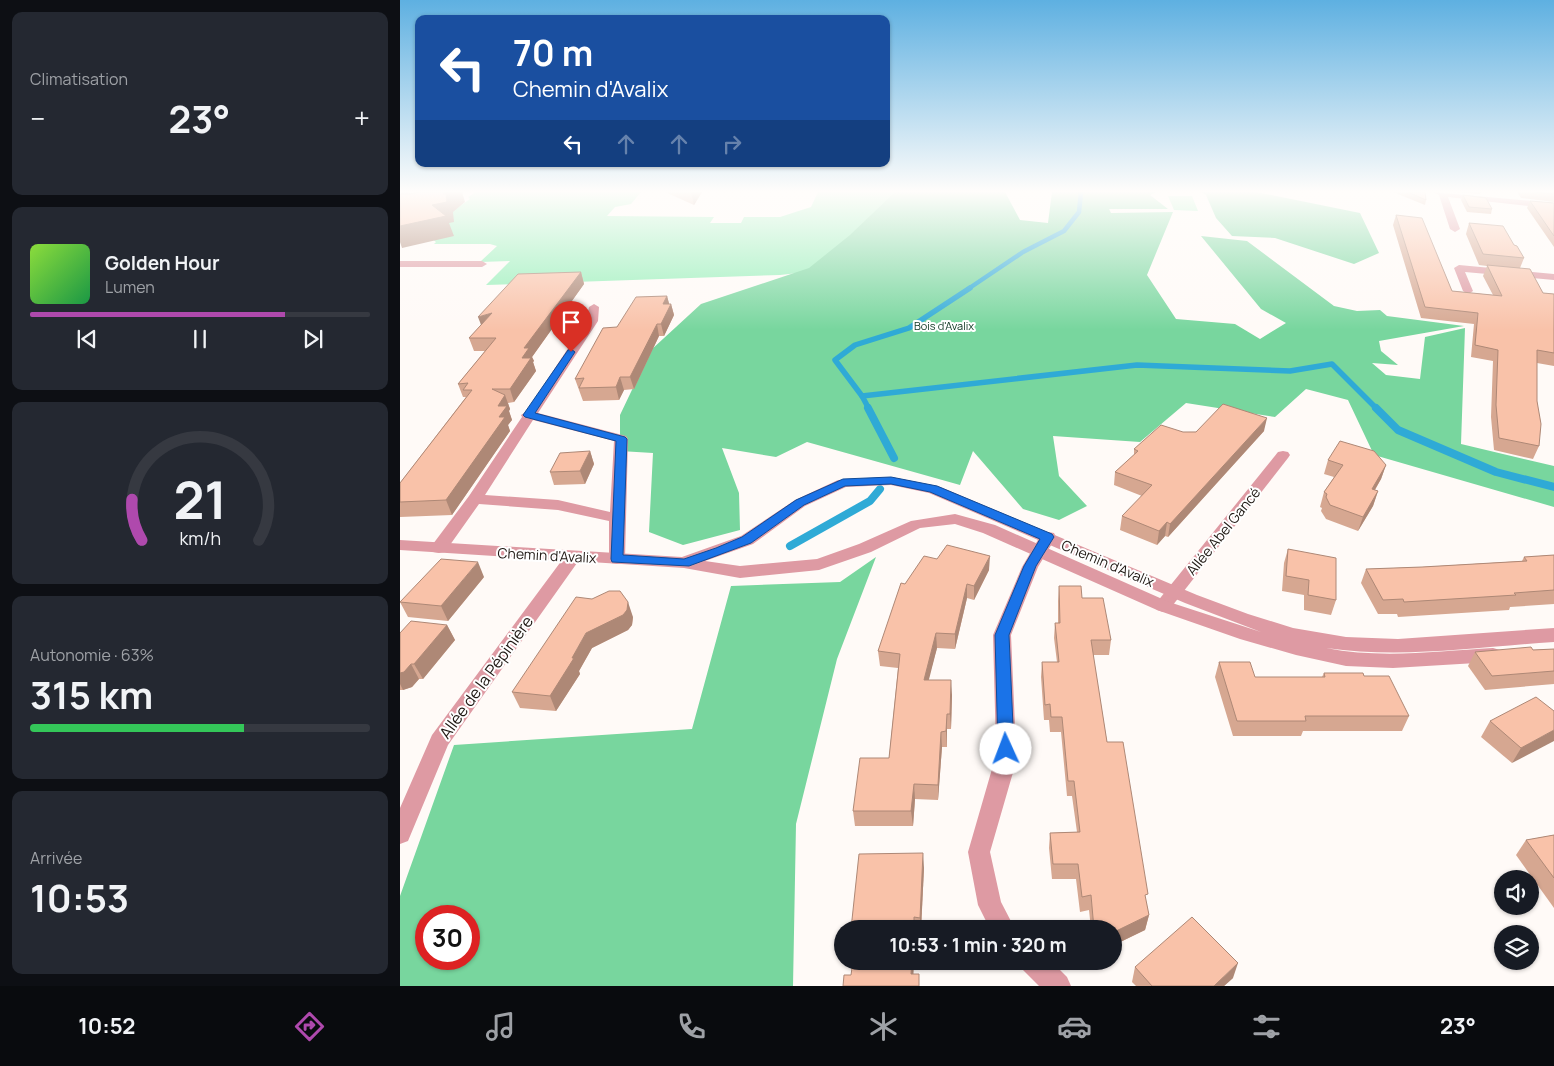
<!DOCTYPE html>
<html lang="fr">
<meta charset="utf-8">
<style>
:root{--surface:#171b24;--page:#242831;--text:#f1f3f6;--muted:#9ea1a6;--line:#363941;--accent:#af49ad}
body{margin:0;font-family:Manrope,sans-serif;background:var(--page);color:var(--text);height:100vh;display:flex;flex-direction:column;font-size:19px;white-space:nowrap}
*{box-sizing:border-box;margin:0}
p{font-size:16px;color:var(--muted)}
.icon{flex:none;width:28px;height:28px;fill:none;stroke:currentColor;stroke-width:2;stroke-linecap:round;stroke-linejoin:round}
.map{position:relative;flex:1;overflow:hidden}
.panel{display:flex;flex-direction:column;gap:12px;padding:12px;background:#0d0f14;width:400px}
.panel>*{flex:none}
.guide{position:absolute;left:15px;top:15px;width:475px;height:152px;border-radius:10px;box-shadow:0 1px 4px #0004;background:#1a4fa0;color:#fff;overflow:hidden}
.buttons{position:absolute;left:1094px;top:870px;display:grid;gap:10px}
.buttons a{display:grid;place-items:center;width:45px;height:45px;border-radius:50%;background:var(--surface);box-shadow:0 1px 4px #0004;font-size:25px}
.speed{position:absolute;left:15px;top:905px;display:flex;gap:10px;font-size:25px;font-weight:700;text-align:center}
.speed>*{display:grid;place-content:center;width:65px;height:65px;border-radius:50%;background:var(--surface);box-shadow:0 1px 4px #0004;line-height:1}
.speed .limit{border:8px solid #d22;background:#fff;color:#111}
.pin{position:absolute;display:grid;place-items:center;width:42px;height:42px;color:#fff;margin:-51px -21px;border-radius:50% 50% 50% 0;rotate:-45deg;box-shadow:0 0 5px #0007}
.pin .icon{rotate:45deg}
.me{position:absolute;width:55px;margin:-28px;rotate:358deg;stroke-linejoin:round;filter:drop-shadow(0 0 4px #0008)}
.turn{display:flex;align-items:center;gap:18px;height:105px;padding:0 15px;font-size:22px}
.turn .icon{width:65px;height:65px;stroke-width:2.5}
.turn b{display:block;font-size:35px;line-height:42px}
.lanes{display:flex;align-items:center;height:48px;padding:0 15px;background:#0003;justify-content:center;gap:25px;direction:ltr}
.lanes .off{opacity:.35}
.big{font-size:38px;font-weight:700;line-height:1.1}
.panel .tile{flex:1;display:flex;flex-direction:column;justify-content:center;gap:8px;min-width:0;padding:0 18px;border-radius:10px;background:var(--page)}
.panel .dial{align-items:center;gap:0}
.dial svg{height:130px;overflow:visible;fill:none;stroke:var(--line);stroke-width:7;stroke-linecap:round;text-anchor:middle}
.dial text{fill:var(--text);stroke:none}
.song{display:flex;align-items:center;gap:15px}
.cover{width:60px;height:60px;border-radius:8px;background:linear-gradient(135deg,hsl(90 70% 55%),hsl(140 70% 35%))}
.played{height:5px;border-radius:2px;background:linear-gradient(90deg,var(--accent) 75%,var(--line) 75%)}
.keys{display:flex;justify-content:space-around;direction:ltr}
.heat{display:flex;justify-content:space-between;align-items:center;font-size:28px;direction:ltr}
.charge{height:8px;border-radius:4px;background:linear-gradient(90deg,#34c759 63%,var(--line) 0)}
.trip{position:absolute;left:434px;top:920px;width:288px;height:50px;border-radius:25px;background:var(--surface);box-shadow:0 1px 4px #0004;font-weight:700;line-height:50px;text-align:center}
.tab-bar{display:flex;height:80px;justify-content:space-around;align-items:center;background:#090b0e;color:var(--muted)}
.tab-bar .icon{width:35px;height:35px}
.tab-bar .on{color:var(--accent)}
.tab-bar b{font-size:22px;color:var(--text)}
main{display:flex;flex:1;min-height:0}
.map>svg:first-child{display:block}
.green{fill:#97efb9}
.forest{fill:#78d69e;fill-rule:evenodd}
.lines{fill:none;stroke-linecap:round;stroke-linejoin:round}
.stream-far2{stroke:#2faad6;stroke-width:4.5}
.stream-far1{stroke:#2faad6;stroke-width:5.5}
.stream{stroke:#2faad6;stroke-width:8}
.service{fill:#de9aa3;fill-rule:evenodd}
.minor{fill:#de9aa3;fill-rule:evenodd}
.tertiary{fill:#de9aa3;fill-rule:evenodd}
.wall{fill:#d6a791}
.shaded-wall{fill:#ae8876}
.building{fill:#f9c2a9;stroke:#ae8876}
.route{fill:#1a73e8;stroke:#114b97}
.labels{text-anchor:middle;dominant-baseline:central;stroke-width:4;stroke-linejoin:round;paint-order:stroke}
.far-park-label{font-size:11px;fill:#0c3520;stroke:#fff}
.street-label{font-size:14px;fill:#1e1712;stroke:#fff}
.near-street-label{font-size:16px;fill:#1e1712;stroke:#fff}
</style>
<main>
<section class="panel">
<div class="tile"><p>Climatisation</p>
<div class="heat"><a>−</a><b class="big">23°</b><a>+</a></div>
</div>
<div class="tile">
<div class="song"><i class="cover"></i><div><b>Golden Hour</b><p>Lumen</p></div></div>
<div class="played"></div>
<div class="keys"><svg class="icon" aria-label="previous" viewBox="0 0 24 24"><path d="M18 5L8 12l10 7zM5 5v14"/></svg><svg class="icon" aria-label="pause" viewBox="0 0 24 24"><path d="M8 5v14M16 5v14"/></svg><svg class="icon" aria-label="next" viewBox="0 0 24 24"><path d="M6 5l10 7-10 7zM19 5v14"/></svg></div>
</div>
<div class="tile dial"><svg viewBox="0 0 100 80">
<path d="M14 69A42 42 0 1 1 86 69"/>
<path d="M14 69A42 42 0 0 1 8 44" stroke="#af49ad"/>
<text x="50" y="56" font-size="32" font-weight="700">21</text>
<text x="50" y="72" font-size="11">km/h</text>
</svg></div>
<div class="tile"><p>Autonomie · 63%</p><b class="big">315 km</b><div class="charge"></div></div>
<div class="tile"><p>Arrivée</p><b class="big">10:53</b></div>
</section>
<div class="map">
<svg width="1154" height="986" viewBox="0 0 1154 986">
<rect width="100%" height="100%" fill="#fffaf7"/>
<!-- green -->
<g class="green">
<polygon points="76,192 241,192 231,204 215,207 207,216 314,217 310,223 341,223 344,217 380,217 411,207 418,192 502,192 416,271 380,275 86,285 110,261 80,262 97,246 90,244 34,244 36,242 23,232 70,199 68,197"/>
<polygon points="768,196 792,196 798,211 774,210"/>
</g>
<!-- forest -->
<g class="forest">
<polygon points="495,192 605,192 620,220 648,223 652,192 756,192 750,195 768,209 709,209 711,213 773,212 747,275 776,319 835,324 860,339 886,323 861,309 801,236 847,241 934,306 957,311 980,310 987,316 1064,326 979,341 981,351 998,365 972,363 986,375 1020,379 1025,337 1065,328 1061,444 1154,466 1154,507 974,455 948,400 906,389 875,417 786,403 740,442 653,436 659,476 687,506 659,520 623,509 573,451 560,485 407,442 376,457 322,448 339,493 340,530 283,545 249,532 253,453 220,451 220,415 251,350 301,304 409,268 450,235"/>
<polygon points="801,192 856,192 960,213 979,253 954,264 875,238 832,236 816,218 806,195"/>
<path d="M476,557L437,659L396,824L393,986H0V896L54,745L292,729L331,586L440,582ZM69,916V959H26V916Z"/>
</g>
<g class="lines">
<!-- stream-far2 -->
<polyline class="stream-far2" points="568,289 623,252 664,231 679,212 681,192"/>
<!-- stream-far1 -->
<g class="stream-far1">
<polyline points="570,288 509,328 455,345 435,360 462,396 737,365 890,371 932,364 977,409"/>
<polyline points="462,396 469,409"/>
</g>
<!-- stream -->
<g class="stream">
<polyline points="468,408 494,458"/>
<polyline points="976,408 998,430 1096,472 1154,487"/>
<polyline points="390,546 470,501 480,489"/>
</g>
<!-- service -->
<g class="service">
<polygon points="0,192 8,192 19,199 30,192 40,192 19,206 0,194"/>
<polygon points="0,261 82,261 87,264 82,267 0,267"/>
<path d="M194,304L199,307L198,321L138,413L226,436L228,439L225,559L223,563L217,564L211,563L209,559V521L158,510L79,504L45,552L39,553L33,552L31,548L33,544L69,496L122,417L121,415L126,412L186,321L189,307ZM133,420L214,441L210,512L158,500L85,495Z"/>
</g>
<!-- minor -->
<g class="minor">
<polygon points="1032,192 1154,203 1154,209 1048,197 1060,229 1055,232 1050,229 1039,195"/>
<polygon points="1059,265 1154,274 1154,280 1065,272 1073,291 1068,294 1063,291 1054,268"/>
<polygon points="883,451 888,452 890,455 888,458 769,610 763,612 757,610 754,606 757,602 878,452"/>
<polygon points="648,532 654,533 656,537 638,567 611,635 616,749 614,769 590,852 601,902 615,929 590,929 578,905 568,852 592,769 596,749 593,635 622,567 642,533"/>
<polygon points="174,551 180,552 182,556 48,745 8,841 0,844 0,808 32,735 168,552"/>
<polygon points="619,961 651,961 667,977 671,986 639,986 623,970"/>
</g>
<!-- tertiary -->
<path class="tertiary" d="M491,477L538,486L797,595L848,614L893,628L946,637L998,639L1154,628V642C1078,647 1002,659 926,648C981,659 1038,651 1093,648L1100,650L1102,655L1100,660L1093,662L993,668L946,666L896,655L840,639L757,610L583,533L555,524L520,528L471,552L419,570L340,578L284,568L0,550V540L282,557L341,536L395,500L438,480ZM491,485L529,493L785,603L861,632L769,602L595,525L555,514L511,521L459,544L417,559L340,566L305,561L353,544L405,506L446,487Z"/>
</g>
<!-- wall -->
<g class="wall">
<polygon points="265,192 302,192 294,205"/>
<polygon points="993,192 1025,192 1026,200 1025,205"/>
<polygon points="1057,192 1081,192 1080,194"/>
<polygon points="1117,192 1154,192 1154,202 1121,198"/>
<polygon points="1063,195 1092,209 1091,214 1067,212 1061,200"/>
<polygon points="1130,201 1154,203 1154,247 1127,208"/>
<polygon points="996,215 1052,291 1093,295 1083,276 1087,266 1079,265 1066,234 1069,223 1114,245 1124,258 1120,268 1143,293 1154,294 1154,366 1137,363 1137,401 1139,446 1133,459 1094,450 1091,417 1093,361 1071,357 1074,324 1021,318 993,225"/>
<polygon points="181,272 184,284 132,357 134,361 133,362 136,371 114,402 108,403 110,409 109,411 112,420 108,425 110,431 52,515 0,517 0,483 66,397 63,397 58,384 85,351 74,351 69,338"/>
<polygon points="267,296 269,304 271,304 274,315 264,336 259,336 234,389 224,390 219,400 183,401 175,379 217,327"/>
<polygon points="864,431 768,537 765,536 757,545 720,530 722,516 742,496 714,485 715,472 734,455 734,449 783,432"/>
<polygon points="190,451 194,464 185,484 154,485 150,472"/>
<polygon points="928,460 986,465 981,479 975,490 978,491 973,506 958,531 926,519 921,511 922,508 920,507 924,492 934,477 924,474"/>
<polygon points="888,549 936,600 931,615 904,610 904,595 882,591 884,563"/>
<polygon points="1154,555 1154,604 1110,607 1109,610 998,617 997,614 978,614 961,583 966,569 1022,567 1122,561 1124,557"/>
<polygon points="537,559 589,570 574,600 567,598 555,649 537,648 528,680 552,695 551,729 547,729 547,747 542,747 538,800 515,799 513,826 455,826 453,811 489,758 498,668 480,666 478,651 505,584"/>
<polygon points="84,577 48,621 8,617 0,602"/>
<polygon points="659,586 682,598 711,640 709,655 693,655 707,742 746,901 749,915 745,930 712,946 712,929 691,929 689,910 680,912 676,879 652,879 649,848 650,833 677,832 672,796 667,796 661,732 650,732 649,720 644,720 641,677 642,662 657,662 654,638 655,623 658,623 658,601"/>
<polygon points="233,617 232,625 228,630 192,648 179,671 180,674 156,711 120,708 112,692"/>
<polygon points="47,625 55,640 23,679 19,679 12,687 3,690 0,690 0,633"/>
<polygon points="1154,649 1154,684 1085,690 1068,666 1075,652"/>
<polygon points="819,662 855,677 922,677 924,673 964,676 1009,716 1002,731 903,731 901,736 833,736 815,677"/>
<polygon points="1154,711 1112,763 1081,737 1090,721"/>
<polygon points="1154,835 1154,908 1116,855 1126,840"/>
<polygon points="524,868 521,929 451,929"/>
<polygon points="735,967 833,978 824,986 736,986 732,982"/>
</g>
<!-- shaded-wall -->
<g class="shaded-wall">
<polygon points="46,192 62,192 65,202 53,212 54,222 49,223 54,236 2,248 0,242 0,226 32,205"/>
<polygon points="291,192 302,192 294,205"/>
<polygon points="181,272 184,284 132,357 134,361 133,362 136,371 114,402 110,389 122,358 124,348"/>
<polygon points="267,296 270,307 271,304 274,315 264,336 261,324 263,304"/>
<polygon points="92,313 83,330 78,317"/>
<polygon points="257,324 259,336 234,389 230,377"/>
<polygon points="220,377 224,390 219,400 216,387"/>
<polygon points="105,395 110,409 109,411 112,420 108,425 110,431 52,515 46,500 99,417 98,406"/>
<polygon points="867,418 864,431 768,537 770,524"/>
<polygon points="190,451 194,464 185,484 180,471"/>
<polygon points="986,465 981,479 967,503 972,489"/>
<polygon points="978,491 973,506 958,531 963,517"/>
<polygon points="767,522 765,536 757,545 759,531"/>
<polygon points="590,556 589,570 574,600 574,586"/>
<polygon points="78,562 84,577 48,621 41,606"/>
<polygon points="567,584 567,598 555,649 555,634"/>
<polygon points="228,602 233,617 232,625 228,630 192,648 179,671 180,674 156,711 150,696 186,633"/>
<polygon points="47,625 55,640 23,679 14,664"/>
<polygon points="536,633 537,648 525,695 524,680"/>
<polygon points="11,664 19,679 12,687 3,690 0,684 0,673"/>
<polygon points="551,680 552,695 551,729 550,714"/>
<polygon points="547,714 547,747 546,731"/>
<polygon points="1154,730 1154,741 1112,763 1121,748"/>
<polygon points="541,732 542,747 538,800 538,785"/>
<polygon points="514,784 515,799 513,826 511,811"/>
<polygon points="523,853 524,868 521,929 520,918"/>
<polygon points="749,915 745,930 712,946 712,933"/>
<polygon points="512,961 514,961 513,986 511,974"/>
<polygon points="838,963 833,978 824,986 814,986"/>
</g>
<!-- building -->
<g class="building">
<polygon points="19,192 46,192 43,194 46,194 47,202 32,205 46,216 0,226 0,194 10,194"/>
<polygon points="1008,192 1025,192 1026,200"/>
<polygon points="1134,192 1154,192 1154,194"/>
<polygon points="1063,195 1086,198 1092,209 1069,207"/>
<polygon points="1130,201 1154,203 1154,236"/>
<polygon points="996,215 1022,218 1052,291 1102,296 1087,265 1130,269 1143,293 1154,294 1154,353 1137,350 1137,401 1141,424 1139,446 1099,438 1096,405 1098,350 1075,345 1078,313 1025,307"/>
<polygon points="1069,223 1103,226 1114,245 1117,246 1124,258 1083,254"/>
<polygon points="181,272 124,348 129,348 122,358 131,358 110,389 92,389 105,395 98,406 107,406 99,417 105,417 46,500 0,502 0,483 72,390 63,390 68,383 58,384 96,338 69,338 92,313 78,317 118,274"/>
<polygon points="267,296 263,304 271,304 261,324 257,324 230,377 220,377 216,387 179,388 184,378 175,379 203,328 217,327 236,297"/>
<polygon points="823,404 867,418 770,524 767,522 759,531 722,516 752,485 715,472 738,451 734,449 761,425 783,432 796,432"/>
<polygon points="940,441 974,451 986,465 972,489 978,491 963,517 930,505 926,497 927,494 924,492 943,465 928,460"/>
<polygon points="190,451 180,471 150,472 160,453"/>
<polygon points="547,545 590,556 574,586 567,584 555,634 536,633 524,680 551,680 550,714 547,714 546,731 541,732 538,785 514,784 511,811 453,811 460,758 489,758 500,654 478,651 501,583 505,584 524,556 537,559"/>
<polygon points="888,549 936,558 936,600 908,595 909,580 886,576"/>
<polygon points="1154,555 1154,590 1114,593 1116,595 1004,602 1003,599 983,600 966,569 1022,567 1127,561 1124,557"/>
<polygon points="41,559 78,562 41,606 0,602"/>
<polygon points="659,586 681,586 682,598 703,598 711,640 691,640 707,742 723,742 748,894 745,895 749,915 712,933 712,929 694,929 691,895 682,897 678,864 653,864 650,833 680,832 674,781 668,781 662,717 651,717 650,704 645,705 642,662 659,662 655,623 660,623"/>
<polygon points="209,591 220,591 228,602 227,610 223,615 186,633 172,658 174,658 150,696 112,692 176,597 192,599"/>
<polygon points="11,621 47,625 14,664 11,664 4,672 0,673 0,633"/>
<polygon points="1131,647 1133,650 1154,649 1154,671 1092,676 1075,652"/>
<polygon points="819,662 850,662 855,677 925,677 924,673 963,673 964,676 989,676 1009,716 905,716 906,721 837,721"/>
<polygon points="1136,697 1154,711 1154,730 1121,748 1090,721"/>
<polygon points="1154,835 1154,878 1126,840"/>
<polygon points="523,853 520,918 514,917 514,929 451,929 459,854"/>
<polygon points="792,917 838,963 814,986 752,986 735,967"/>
<polygon points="453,961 512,961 511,974 519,974 519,986 443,986 444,975 451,975"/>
</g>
<!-- sky -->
<linearGradient id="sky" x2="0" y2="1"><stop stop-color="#5eb0e1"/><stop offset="0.58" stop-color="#fffdfb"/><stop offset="1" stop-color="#fffdfb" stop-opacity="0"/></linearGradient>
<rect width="1154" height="330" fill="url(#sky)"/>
<!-- route -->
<polygon class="route" points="171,349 175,352 135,413 225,437 227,439 223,555 284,559 316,548 342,537 396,500 443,479 491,477 537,486 652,534 654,537 636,566 609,635 614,749 612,754 606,756 601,754 598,749 595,635 624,566 640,539 530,492 491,484 445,486 404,505 351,543 289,566 212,562 211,559 216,441 125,417 123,415 168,350"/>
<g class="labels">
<!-- far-park labels -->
<g class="far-park-label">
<text x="544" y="325">Bois d'Avalix</text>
</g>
<!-- street labels -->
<g class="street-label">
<text transform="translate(823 531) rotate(-51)">Allée Abel Gancé</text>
<text transform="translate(147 555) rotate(3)">Chemin d'Avalix</text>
<text transform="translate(708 563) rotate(23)">Chemin d'Avalix</text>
</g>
<!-- near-street labels -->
<g class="near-street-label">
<text transform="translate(86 677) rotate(-54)">Allée de la Pépinière</text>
</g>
</g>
</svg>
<div class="buttons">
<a><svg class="icon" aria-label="sound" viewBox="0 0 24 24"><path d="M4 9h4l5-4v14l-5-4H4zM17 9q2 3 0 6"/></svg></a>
<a><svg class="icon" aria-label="layers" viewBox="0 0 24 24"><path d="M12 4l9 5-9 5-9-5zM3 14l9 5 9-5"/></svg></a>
</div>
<div class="speed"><div class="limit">30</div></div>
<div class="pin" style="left:171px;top:352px;background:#d93025"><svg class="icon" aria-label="arrive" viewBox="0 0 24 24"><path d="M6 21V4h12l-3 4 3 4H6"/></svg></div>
<svg class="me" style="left:606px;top:749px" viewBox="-20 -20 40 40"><circle r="19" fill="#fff"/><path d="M0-13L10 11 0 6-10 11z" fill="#1a73e8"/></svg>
<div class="trip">10:53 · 1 min · 320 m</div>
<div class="guide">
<div class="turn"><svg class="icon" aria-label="left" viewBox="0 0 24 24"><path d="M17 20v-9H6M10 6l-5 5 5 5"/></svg><div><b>70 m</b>Chemin d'Avalix</div></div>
<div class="lanes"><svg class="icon" aria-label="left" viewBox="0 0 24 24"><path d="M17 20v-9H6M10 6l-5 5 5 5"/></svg><svg class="icon off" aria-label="ahead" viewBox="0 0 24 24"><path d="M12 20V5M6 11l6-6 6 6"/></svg><svg class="icon off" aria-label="ahead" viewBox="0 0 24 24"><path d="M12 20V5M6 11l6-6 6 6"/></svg><svg class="icon off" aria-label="right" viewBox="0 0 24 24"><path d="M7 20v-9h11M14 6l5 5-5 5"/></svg></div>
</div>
</div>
</main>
<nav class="tab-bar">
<b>10:52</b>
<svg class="icon on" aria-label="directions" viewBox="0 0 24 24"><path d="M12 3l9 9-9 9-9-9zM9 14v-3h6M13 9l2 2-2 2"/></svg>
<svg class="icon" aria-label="music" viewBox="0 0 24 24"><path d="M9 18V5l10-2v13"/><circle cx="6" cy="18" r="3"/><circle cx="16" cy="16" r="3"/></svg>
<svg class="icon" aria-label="phone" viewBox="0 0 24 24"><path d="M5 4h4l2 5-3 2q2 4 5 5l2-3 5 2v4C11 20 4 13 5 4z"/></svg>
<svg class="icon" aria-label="climate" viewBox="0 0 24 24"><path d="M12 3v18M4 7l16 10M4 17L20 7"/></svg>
<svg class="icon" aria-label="car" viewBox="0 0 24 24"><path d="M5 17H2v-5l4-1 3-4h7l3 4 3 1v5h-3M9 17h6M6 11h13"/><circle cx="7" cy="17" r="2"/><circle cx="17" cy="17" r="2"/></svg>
<svg class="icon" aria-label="filters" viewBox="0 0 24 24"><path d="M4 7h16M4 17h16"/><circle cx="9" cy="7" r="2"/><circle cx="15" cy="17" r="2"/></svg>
<b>23°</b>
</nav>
